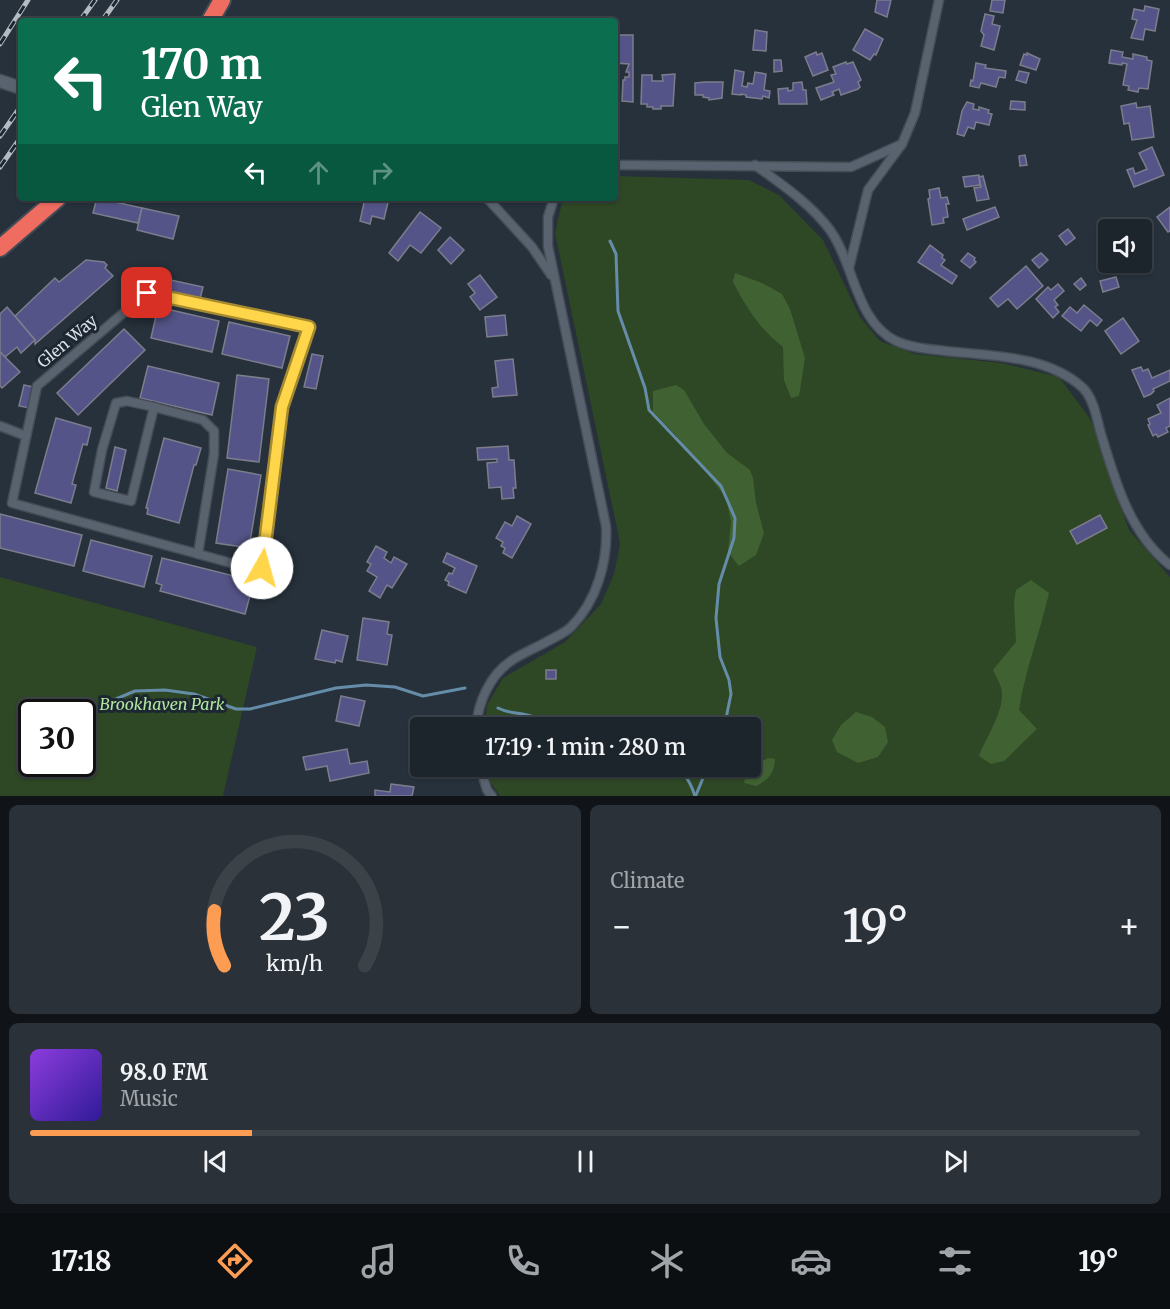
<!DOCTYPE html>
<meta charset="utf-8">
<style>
:root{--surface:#1d252c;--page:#2a3138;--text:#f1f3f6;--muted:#a0a5a9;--line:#3b4248;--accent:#fd9d54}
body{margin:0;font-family:Merriweather,serif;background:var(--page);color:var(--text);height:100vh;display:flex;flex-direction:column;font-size:22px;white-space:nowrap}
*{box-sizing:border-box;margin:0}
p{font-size:20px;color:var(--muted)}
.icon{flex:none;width:33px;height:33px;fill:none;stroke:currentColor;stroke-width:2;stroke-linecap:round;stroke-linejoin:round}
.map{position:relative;height:796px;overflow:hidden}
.drawer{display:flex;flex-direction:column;gap:9px;padding:9px;background:#101418;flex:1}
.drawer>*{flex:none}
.hud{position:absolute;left:18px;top:18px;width:600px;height:183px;border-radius:6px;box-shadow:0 2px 4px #0004,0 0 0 2px var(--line);background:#0b6e4f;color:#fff;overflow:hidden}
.controls{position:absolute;left:1098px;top:219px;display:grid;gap:12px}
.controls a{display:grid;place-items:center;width:54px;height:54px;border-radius:6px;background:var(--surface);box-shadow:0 2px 4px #0004,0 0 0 2px var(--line);font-size:30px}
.speed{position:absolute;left:18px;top:699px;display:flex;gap:12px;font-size:30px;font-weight:700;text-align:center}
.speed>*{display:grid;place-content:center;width:78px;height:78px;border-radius:50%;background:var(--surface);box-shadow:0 2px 4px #0004,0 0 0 2px var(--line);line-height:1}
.speed .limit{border:3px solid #111;border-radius:9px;background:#fff;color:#111}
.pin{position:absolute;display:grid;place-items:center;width:51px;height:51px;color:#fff;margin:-26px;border-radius:12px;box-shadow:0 3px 9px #0006}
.me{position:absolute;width:66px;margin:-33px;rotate:7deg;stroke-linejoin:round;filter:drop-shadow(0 0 4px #0008)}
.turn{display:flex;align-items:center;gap:21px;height:126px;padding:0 24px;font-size:27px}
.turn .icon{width:78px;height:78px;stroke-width:2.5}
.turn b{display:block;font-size:42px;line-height:51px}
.lanes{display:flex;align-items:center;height:57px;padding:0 24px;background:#0003;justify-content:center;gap:30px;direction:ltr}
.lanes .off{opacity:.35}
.big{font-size:45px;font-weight:600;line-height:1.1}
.drawer .tile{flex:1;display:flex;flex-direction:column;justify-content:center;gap:9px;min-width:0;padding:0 21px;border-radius:9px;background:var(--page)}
.drawer .dial{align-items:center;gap:0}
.dial svg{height:156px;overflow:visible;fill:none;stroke:var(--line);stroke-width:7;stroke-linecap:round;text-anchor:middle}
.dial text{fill:var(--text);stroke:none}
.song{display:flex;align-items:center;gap:18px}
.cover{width:72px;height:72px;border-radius:9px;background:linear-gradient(135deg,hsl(270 70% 55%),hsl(250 70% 35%))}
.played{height:6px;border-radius:3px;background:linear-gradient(90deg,var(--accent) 20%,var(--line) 20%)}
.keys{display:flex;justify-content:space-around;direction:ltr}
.heat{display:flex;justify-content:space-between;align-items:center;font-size:33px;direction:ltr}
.drawer .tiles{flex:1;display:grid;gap:9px;grid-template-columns:1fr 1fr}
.tile:last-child{grid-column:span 2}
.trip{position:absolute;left:410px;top:717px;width:351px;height:60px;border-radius:6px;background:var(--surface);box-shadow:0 2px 4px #0004,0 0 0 2px var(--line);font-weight:600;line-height:60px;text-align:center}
.tabs{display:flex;height:96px;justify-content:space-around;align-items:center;background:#0c0f12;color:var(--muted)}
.tabs .icon{width:42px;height:42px}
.tabs .selected{color:var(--accent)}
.tabs b{font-size:27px;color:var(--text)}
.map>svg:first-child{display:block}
.green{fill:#2e4724;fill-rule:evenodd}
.forest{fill:#406233}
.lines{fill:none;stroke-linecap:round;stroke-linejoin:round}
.stream{stroke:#658da9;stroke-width:3}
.building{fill:#555488;stroke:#7c7d8c;stroke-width:1.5}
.street-casing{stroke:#444c55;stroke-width:11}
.secondary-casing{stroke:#444c55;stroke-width:15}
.highway-casing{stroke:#444c55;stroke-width:20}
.street{stroke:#59636f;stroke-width:8}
.secondary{stroke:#59636f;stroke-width:12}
.highway{stroke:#ef6c61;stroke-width:16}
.rail-casing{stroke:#b4bbc2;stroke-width:5}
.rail{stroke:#1d2731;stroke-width:3;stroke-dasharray:9;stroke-linecap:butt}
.route-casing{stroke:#a68a30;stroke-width:15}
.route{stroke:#ffd54a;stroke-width:10}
.labels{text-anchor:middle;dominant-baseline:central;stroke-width:6;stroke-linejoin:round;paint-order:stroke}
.street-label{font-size:16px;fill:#d9dfe6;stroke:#1d2731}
.park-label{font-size:16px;font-style:italic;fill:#b1e79e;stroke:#1d2731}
</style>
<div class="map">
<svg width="1170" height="796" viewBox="0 0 1170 796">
<rect width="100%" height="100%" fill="#27313b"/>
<!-- green -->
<g class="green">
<polygon points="615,176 749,180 779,195 823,240 860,317 880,341 915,354 1001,363 1059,377 1091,420 1129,530 1170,577 1170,796 500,796 491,783 487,767 750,766 750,728 485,728 487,705 503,678 565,642 601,604 614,574 620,544 618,533 555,233 563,198 615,198"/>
<path d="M0,577L257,647L223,796H0ZM32,712H82V764H32Z"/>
</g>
<!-- forest -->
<g class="forest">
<path d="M735,273L762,283L782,294L790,309L805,358L799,396L791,398L784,380L783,347C759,328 747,309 733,282Z"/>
<polygon points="676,385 684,390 704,424 727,453 750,470 753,478 756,503 764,533 756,555 739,566 728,552 731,522 726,497 673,432 653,412 653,391"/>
<path d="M1031,580L1049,593C1040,633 1025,670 1019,710L1037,729L1004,761L991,764L979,756C986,737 1003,714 1002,693C1002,686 996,677 993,670L1016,642L1014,602L1016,590Z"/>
<polygon points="856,712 872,717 885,727 888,742 878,757 858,763 837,752 832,740 841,725"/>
<path d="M768,758L775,759C774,774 769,779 756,786L744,783C746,770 757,764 768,758Z"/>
</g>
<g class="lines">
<!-- stream -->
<g class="stream">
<polyline points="610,241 616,254 618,311 645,388 649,410 721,486 735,518 734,538 719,584 716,618 720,657 729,680 731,694 724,728"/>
<polyline points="116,699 135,691 165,690 194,694 236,709 250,709 336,688 366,685 395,687 423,696 465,688"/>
<path d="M498,708C515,717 534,709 545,728"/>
<path d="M579,766L595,777C604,777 614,773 623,774C630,774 636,776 643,775C671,771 683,760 695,796"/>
<polyline points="696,795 708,766"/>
</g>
</g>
<!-- building -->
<g class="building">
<polygon points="877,0 891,0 887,17 875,12"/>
<polygon points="992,0 1005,0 1003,13 990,11"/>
<polygon points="1145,6 1159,9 1155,31 1145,29 1143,40 1131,38 1137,20 1132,19 1134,9 1144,11"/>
<polygon points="985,14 994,16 992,24 1000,26 994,50 981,46 984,35 981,31"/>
<polygon points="865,29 883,39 876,55 874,54 870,60 853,50"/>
<polygon points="755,30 767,32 766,51 753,50"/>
<polygon points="615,35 633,35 633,102 622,101 623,80 625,80 625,77 629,77 629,72 626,72 629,64 615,63"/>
<polygon points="1111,50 1123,52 1122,57 1133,59 1133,54 1147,57 1147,60 1152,61 1148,89 1139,88 1138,92 1128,90 1129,86 1123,85 1127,64 1122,63 1122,65 1109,63"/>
<polygon points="816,52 817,55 822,53 828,70 813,76 805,57"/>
<polygon points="1027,53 1040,59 1036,70 1020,65 1024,54 1027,55"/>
<polygon points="774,60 781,60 782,71 774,72"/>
<polygon points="846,62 847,64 853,62 861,80 858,82 860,87 858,89 841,95 839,89 832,92 834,95 821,100 816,88 834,82 831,75 836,74 833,67"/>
<polygon points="976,63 986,65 985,68 1006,71 1005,78 999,77 996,87 981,83 979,88 970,86 971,80 973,81"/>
<polygon points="735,70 744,72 742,86 747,87 748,83 753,84 755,72 766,74 764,90 770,91 769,98 763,96 762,99 746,97 746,95 741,94 741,95 732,94"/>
<polygon points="1019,71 1029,73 1026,83 1016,80"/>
<polygon points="675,74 673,106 661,106 661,109 653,109 653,107 647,107 647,104 641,104 642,75 652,75 652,81 663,81 662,75"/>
<polygon points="705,82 723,82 722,98 709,100 709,98 703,97 703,95 695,95 695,83"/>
<polygon points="802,82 803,90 806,90 807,104 779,104 778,89 788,88 788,91 793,90 793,83"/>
<polygon points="1011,101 1025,102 1025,110 1010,109"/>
<polygon points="967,102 974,104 973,109 979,110 979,107 989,110 988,113 992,114 989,125 976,122 974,129 968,127 964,136 957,134 962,111"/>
<polygon points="1136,103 1137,108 1150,106 1154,137 1132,140 1129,123 1124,124 1121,106"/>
<polygon points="1152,147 1164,175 1134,187 1127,170 1133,168 1135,174 1147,169 1139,153"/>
<polygon points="1025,155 1027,165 1020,166 1019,156"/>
<polygon points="979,175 980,185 965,187 963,177"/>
<polygon points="983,176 989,199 977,201 974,188 981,187 979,177"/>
<polygon points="939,188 941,198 947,197 949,204 946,204 948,217 943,218 944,223 932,225 928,199 930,198 929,190"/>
<polygon points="97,198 142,208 138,223 93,213"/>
<polygon points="365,198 389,198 384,219 372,216 370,224 360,221"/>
<polygon points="995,207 999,217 967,230 963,219"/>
<polygon points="1170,207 1170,231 1168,232 1157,217"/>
<polygon points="142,208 179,216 173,239 137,230"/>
<polygon points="420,212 441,228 421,253 410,245 398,261 389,253"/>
<polygon points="1068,229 1075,238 1066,245 1059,236"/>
<polygon points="450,237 464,250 451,264 438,250"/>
<polygon points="930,245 943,255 942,258 945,260 941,265 957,276 952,284 918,262"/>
<polygon points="968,253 975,258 974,260 976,262 970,268 961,261"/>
<polygon points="1041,253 1048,260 1039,268 1032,260"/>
<polygon points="86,260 104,262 107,265 105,268 113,276 35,344 35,340 15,316 55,278 59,282"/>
<polygon points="1026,266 1043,286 1017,309 1008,299 998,307 990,298"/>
<polygon points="480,275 497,297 480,310 470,297 475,293 468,284"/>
<polygon points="1116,277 1119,287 1103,292 1100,281"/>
<polygon points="1081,278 1086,285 1080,290 1074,284"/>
<polygon points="166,279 203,287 200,299 164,290"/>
<polygon points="1058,284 1064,291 1054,300 1058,305 1055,307 1059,312 1053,318 1036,299 1048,287 1051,290"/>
<polygon points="1084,305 1102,320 1097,326 1090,320 1081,331 1062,316 1070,307 1077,313"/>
<polygon points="7,307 35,340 21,353 17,347 5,357 0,352 0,314"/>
<polygon points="158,307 219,321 212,352 151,338"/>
<polygon points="505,315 507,335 487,337 485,317"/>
<polygon points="1123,318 1139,341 1121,354 1105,331"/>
<polygon points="229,322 290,336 282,368 222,354"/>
<polygon points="124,329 145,350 78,415 57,393"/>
<polygon points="0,352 20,372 2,388 0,386"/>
<polygon points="312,354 323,356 316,389 304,387"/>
<polygon points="513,359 517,395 493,397 492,388 498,387 495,361"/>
<polygon points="148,366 219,383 212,415 140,398"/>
<polygon points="1141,367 1143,371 1148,369 1152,378 1170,370 1170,381 1153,389 1154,391 1151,394 1144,397 1132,370"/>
<polygon points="237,375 269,379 259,462 227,458"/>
<polygon points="24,385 34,387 30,408 19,406"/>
<polygon points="1170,398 1170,426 1166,428 1168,432 1158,437 1156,434 1153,436 1148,425 1150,424 1148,419 1161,413 1157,405"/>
<polygon points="56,418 91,428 87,445 83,444 72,484 76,485 71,503 35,493"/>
<polygon points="164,438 201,448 196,465 194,465 179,523 147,514 148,508 146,508"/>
<polygon points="508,446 509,460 514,460 516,488 513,488 514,498 502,499 501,487 489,488 487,463 497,462 497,459 478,460 477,448"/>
<polygon points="115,447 126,450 117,491 106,488"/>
<polygon points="228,469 261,475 249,548 216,543"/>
<polygon points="0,514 82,535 74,566 0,548"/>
<polygon points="1100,515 1107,528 1077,544 1070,531"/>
<polygon points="517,516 531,524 512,558 503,553 505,548 501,546 503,542 496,538 505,522 512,526"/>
<polygon points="91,540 152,556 144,587 83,571"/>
<polygon points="376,546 387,552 384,558 391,563 394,557 407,564 392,588 387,585 380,598 369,591 377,577 367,571 371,564 367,562"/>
<polygon points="447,553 477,566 466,593 448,585 449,582 445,580 449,573 452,574 455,568 443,562"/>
<polygon points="162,558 254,581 245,614 160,591 162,585 156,583"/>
<polygon points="363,618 389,622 387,634 392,635 387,665 357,660"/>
<polygon points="322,630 348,636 342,662 336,660 335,663 315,659"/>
<rect x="546" y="670" width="10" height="9"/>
<polygon points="341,696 365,701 359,726 336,721"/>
<polygon points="347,749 350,764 367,761 369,773 330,781 327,766 306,770 303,757"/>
<polygon points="391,784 414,787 412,796 375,796 375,790 390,792"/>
</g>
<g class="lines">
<!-- street casing -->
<g class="street-casing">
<g id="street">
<polyline points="615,165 851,167 902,144 915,113 939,0"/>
<path d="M755,165C781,184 811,204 830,230C854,263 856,322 896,341C911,348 929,349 945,351C991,356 1047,355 1083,388C1094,399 1097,420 1101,434C1115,481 1130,534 1170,565"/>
<polyline points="487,198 532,247 551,275"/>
<polyline points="849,268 868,190 902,144"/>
<polygon points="147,293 308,327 282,407 262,568 260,571 12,503 37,386"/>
<polygon points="127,401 154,407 131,501 94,492 102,450 116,403"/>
<polyline points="154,407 203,420 214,431 214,454 198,554"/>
<polyline points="0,426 26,436"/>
<path d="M476,728C478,702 490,675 511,661C522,653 536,648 548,641C555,637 565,633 571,627C597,601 608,561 606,526L548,246V217L554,198"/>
<polyline points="480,766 487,790 492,796"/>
</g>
</g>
<!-- secondary casing -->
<g class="secondary-casing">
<polyline id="secondary" points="0,81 21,88"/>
</g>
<!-- highway casing -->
<g class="highway-casing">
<g id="highway">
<polyline points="210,21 222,0"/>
<polyline points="0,248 58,198"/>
</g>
</g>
<!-- street -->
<use href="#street" class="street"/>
<!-- secondary -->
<use href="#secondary" class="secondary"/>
<!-- highway -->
<use href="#highway" class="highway"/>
<!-- rail casing -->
<g class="rail-casing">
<g id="rail">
<polyline points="80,21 95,0"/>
<polyline points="102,21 117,0"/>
<polyline points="0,44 28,0"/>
<polyline points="0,136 21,106"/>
<polyline points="0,167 21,137"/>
</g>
</g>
<!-- rail -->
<use href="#rail" class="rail"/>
</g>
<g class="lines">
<!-- route casing -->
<g class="route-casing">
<polyline id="route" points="147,293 309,327 282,407 262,568"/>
</g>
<!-- route -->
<use href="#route" class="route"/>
</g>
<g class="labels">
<!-- street labels -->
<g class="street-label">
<text transform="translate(67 341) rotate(-40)">Glen Way</text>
</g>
<!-- park labels -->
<g class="park-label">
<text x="162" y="704">Brookhaven Park</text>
</g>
</g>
</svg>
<div class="controls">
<a><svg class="icon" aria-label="sound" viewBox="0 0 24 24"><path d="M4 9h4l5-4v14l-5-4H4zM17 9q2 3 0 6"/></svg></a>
</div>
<div class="speed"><div class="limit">30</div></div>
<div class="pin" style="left:147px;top:293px;background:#d93025"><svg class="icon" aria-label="arrive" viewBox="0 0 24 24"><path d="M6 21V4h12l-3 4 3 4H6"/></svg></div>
<svg class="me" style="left:262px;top:568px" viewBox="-20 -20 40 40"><circle r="19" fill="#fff"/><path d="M0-13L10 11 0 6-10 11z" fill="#ffd54a"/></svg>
<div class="trip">17:19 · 1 min · 280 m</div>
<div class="hud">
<div class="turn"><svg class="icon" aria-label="left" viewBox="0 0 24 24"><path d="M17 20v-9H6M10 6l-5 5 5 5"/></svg><div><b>170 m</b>Glen Way</div></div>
<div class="lanes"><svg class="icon" aria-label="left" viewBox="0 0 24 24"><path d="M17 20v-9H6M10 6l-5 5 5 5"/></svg><svg class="icon off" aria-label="ahead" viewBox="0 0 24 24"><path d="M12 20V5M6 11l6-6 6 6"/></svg><svg class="icon off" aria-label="right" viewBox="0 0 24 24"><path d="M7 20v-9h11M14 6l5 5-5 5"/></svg></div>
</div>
</div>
<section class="drawer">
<div class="tiles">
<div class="tile dial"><svg viewBox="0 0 100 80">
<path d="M14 69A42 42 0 1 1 86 69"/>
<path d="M14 69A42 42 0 0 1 9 41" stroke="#fd9d54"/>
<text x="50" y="56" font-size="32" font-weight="700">23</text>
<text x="50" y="72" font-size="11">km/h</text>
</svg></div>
<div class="tile"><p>Climate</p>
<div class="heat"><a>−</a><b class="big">19°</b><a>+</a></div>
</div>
<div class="tile">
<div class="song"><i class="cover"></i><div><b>98.0 FM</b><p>Music</p></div></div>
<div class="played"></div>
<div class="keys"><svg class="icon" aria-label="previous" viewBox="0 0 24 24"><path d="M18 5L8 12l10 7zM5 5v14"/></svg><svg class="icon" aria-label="pause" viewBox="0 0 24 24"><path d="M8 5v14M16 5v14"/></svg><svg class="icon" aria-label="next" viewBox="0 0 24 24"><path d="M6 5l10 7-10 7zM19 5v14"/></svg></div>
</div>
</div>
</section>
<nav class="tabs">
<b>17:18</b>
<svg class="icon selected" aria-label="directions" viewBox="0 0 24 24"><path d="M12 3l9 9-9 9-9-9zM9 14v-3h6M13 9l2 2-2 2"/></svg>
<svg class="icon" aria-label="music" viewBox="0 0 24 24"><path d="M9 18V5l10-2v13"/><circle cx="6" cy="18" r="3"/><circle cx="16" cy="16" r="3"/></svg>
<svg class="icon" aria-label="phone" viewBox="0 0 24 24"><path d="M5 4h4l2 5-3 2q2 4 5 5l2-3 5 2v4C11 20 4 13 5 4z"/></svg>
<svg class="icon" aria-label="climate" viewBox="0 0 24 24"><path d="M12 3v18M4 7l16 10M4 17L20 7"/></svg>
<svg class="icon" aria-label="car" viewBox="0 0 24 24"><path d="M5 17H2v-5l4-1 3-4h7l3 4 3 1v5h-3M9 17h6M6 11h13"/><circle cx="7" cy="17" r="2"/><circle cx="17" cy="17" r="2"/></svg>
<svg class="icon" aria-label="filters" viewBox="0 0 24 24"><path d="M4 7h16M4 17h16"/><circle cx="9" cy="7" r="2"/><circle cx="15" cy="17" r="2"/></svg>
<b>19°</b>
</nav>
